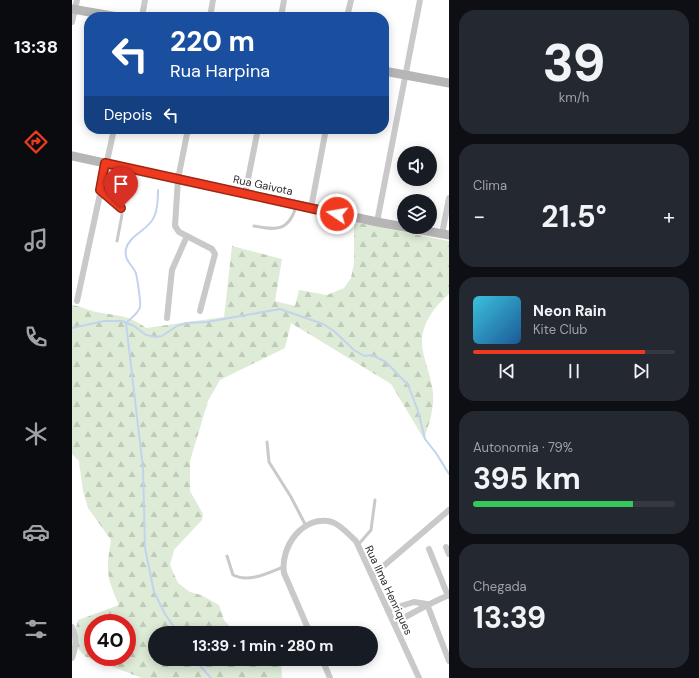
<!DOCTYPE html>
<html lang="pt">
<meta charset="utf-8">
<style>
:root{--surface:#171b24;--page:#242831;--text:#f1f3f6;--muted:#9ea1a6;--line:#363941;--accent:#f03a20}
body{margin:0;font-family:"DM Sans",sans-serif;background:var(--page);color:var(--text);height:100vh;display:flex;flex-direction:column;font-size:15px;white-space:nowrap}
*{box-sizing:border-box;margin:0}
p{font-size:13px;color:var(--muted)}
.icon{flex:none;width:22px;height:22px;fill:none;stroke:currentColor;stroke-width:2;stroke-linecap:round;stroke-linejoin:round}
.map{position:relative;flex:1;overflow:hidden}
.side{display:flex;flex-direction:column;gap:10px;padding:10px;background:#0d0f14;width:250px}
.side>*{flex:none}
.hud{position:absolute;left:12px;top:12px;width:305px;height:122px;border-radius:16px;box-shadow:0 2px 10px #0003;background:#1a4fa0;color:#fff;overflow:hidden}
.controls{position:absolute;left:325px;top:146px;display:grid;gap:8px}
.controls a{display:grid;place-items:center;width:40px;height:40px;border-radius:50%;background:var(--surface);box-shadow:0 2px 10px #0003;font-size:20px}
.speed{position:absolute;left:12px;top:614px;display:flex;gap:8px;font-size:20px;font-weight:700;text-align:center}
.speed>*{display:grid;place-content:center;width:52px;height:52px;border-radius:50%;background:var(--surface);box-shadow:0 2px 10px #0003;line-height:1}
.speed .limit{border:6px solid #d22;background:#fff;color:#111}
.pin{position:absolute;display:grid;place-items:center;width:34px;height:34px;color:#fff;margin:-41px -17px;border-radius:50% 50% 50% 0;rotate:-45deg;box-shadow:0 0 4px #0007}
.pin .icon{rotate:45deg}
.me{position:absolute;width:44px;margin:-22px;rotate:282deg;stroke-linejoin:round;filter:drop-shadow(0 0 3px #0008)}
.turn{display:flex;align-items:center;gap:14px;height:84px;padding:0 20px;font-size:18px}
.turn .icon{width:52px;height:52px;stroke-width:2.5}
.turn b{display:block;font-size:28px;line-height:34px}
.then{display:flex;align-items:center;height:38px;padding:0 20px;background:#0003;gap:8px;font-size:15px}
.big{font-size:30px;font-weight:700;line-height:1.1}
.side .widget{flex:1;display:flex;flex-direction:column;justify-content:center;gap:6px;min-width:0;padding:0 14px;border-radius:16px;background:var(--page)}
.side .dial{align-items:center;gap:0}
.dial b{font-size:52px;line-height:1}
.song{display:flex;align-items:center;gap:12px}
.cover{width:48px;height:48px;border-radius:6px;background:linear-gradient(135deg,hsl(190 70% 55%),hsl(210 70% 35%))}
.played{height:4px;border-radius:2px;background:linear-gradient(90deg,var(--accent) 85%,var(--line) 85%)}
.keys{display:flex;justify-content:space-around;direction:ltr}
.heat{display:flex;justify-content:space-between;align-items:center;font-size:22px;direction:ltr}
.charge{height:6px;border-radius:3px;background:linear-gradient(90deg,#34c759 79%,var(--line) 0)}
.trip{position:absolute;left:76px;top:626px;width:230px;height:40px;border-radius:20px;background:var(--surface);box-shadow:0 2px 10px #0003;font-weight:700;line-height:40px;text-align:center}
main{display:flex;flex:1;min-height:0}
.tab-bar{display:flex;flex-direction:column;width:72px;justify-content:space-around;align-items:center;background:#090b0e;color:var(--muted)}
.tab-bar .icon{width:28px;height:28px}
.tab-bar .current{color:var(--accent)}
.tab-bar b{font-size:18px;color:var(--text)}
.map>svg:first-child{display:block}
.forest{fill:url(#forest-firs);fill-rule:evenodd}
.lines{fill:none;stroke-linecap:round;stroke-linejoin:round}
.stream{stroke:#c2d3ed;stroke-width:2}
.lane{stroke:#c9c9c9;stroke-width:3}
.street{stroke:#c9c9c9;stroke-width:6}
.secondary{stroke:#b6b6b6;stroke-width:9}
.route-casing{stroke:#9c2615;stroke-width:10}
.route{stroke:#f03a20;stroke-width:7}
.labels{text-anchor:middle;dominant-baseline:central;stroke-width:4;stroke-linejoin:round;paint-order:stroke}
.street-label{font-size:11px;fill:#2c2c2c;stroke:#fff}
</style>
<main>
<nav class="tab-bar">
<b>13:38</b>
<svg class="icon current" aria-label="directions" viewBox="0 0 24 24"><path d="M12 3l9 9-9 9-9-9zM9 14v-3h6M13 9l2 2-2 2"/></svg>
<svg class="icon" aria-label="music" viewBox="0 0 24 24"><path d="M9 18V5l10-2v13"/><circle cx="6" cy="18" r="3"/><circle cx="16" cy="16" r="3"/></svg>
<svg class="icon" aria-label="phone" viewBox="0 0 24 24"><path d="M5 4h4l2 5-3 2q2 4 5 5l2-3 5 2v4C11 20 4 13 5 4z"/></svg>
<svg class="icon" aria-label="climate" viewBox="0 0 24 24"><path d="M12 3v18M4 7l16 10M4 17L20 7"/></svg>
<svg class="icon" aria-label="car" viewBox="0 0 24 24"><path d="M5 17H2v-5l4-1 3-4h7l3 4 3 1v5h-3M9 17h6M6 11h13"/><circle cx="7" cy="17" r="2"/><circle cx="17" cy="17" r="2"/></svg>
<svg class="icon" aria-label="filters" viewBox="0 0 24 24"><path d="M4 7h16M4 17h16"/><circle cx="9" cy="7" r="2"/><circle cx="15" cy="17" r="2"/></svg>
</nav>
<div class="map">
<svg width="377" height="678" viewBox="0 0 377 678">
<defs>
<pattern id="forest-firs" width="22" height="20" patternUnits="userSpaceOnUse"><rect width="22" height="20" fill="#deebd7"/><path d="M5 1l3.5 6h-7zM16 11l3.5 6h-7z" fill="#bfcab9"/></pattern>
</defs>
<rect width="100%" height="100%" fill="#fff"/>
<!-- forest -->
<path class="forest" d="M282,222L377,241V294C360,309 346,328 351,352C354,366 360,380 361,394C362,410 357,424 352,439L319,384L219,323L213,348L148,380L136,401L118,461V491L131,514L130,520L102,550L98,565L106,583L118,592L129,595L147,605L152,620L163,633H83V659H209L210,678H70L14,657L6,649L3,632L6,620L47,605C34,575 34,572 39,540L16,508L11,491L7,461L0,454V305C8,306 16,310 24,312C44,316 56,314 74,328L152,317L160,246L210,259L203,301L223,306L227,290L255,295L272,288L279,278L282,263ZM21,623H55V657H21Z"/>
<g class="lines">
<!-- stream -->
<g class="stream">
<polyline points="54,323 71,468 73,548 82,592 93,614 106,633"/>
<path d="M54,323C59,318 66,314 68,307C69,303 65,274 63,271C58,263 52,259 54,249C57,235 77,230 82,217C86,209 86,199 86,190"/>
<polyline points="0,328 32,321 50,321 62,326 74,335 84,337 90,336 105,326 114,323 135,322 208,309 251,324 262,331 282,350 292,356 300,355 314,362 336,385 346,411 353,439 364,453 377,474"/>
<polyline points="122,659 139,678"/>
</g>
<!-- lane -->
<g class="lane">
<polyline points="29,192 49,208 50,215 45,241"/>
<path d="M182,226C204,230 216,232 224,207"/>
<polyline points="195,442 197,462 219,497 234,526"/>
<polyline points="286,545 299,530 303,500"/>
<path d="M155,556L161,575C177,583 196,573 211,567"/>
</g>
<!-- street -->
<g class="street">
<polyline points="70,17 73,0"/>
<polyline points="138,17 141,0"/>
<polyline points="209,17 212,0"/>
<polyline points="275,17 279,0"/>
<polyline points="0,22 5,0"/>
<polyline points="116,129 106,179 103,226 107,232 140,249 143,254 128,311"/>
<polyline points="173,194 186,129"/>
<polyline points="239,208 254,129"/>
<polyline points="305,222 348,0"/>
<polyline points="370,234 377,198"/>
<polyline points="5,301 42,129"/>
<polyline points="95,318 100,270 115,236"/>
<polyline points="374,547 377,554"/>
<polyline points="357,549 376,596"/>
<polyline points="301,575 377,510"/>
<polyline points="355,604 377,661"/>
<polyline points="316,610 342,602 355,604"/>
<path d="M322,623C341,613 358,603 377,595"/>
<path d="M0,627C5,638 4,647 0,658"/>
<path d="M238,633L212,573C208,547 231,514 260,522C269,525 277,535 284,541L347,678"/>
<polyline points="250,659 258,678"/>
</g>
<!-- secondary -->
<g class="secondary">
<polyline points="0,9 46,17"/>
<polyline points="312,71 377,83"/>
<polyline points="0,156 305,222 377,235"/>
</g>
</g>
<g class="lines">
<!-- route casing -->
<g class="route-casing">
<polyline id="route" points="49,208 28,190 33,163 265,214"/>
</g>
<!-- route -->
<use href="#route" class="route"/>
</g>
<g class="labels">
<!-- street labels -->
<g class="street-label">
<text transform="translate(191 185) rotate(12)">Rua Gaivota</text>
<text transform="translate(317 590) rotate(65)">Rua Ilma Henriques</text>
</g>
</g>
</svg>
<div class="controls">
<a><svg class="icon" aria-label="sound" viewBox="0 0 24 24"><path d="M4 9h4l5-4v14l-5-4H4zM17 9q2 3 0 6"/></svg></a>
<a><svg class="icon" aria-label="layers" viewBox="0 0 24 24"><path d="M12 4l9 5-9 5-9-5zM3 14l9 5 9-5"/></svg></a>
</div>
<div class="speed"><div class="limit">40</div></div>
<div class="pin" style="left:49px;top:208px;background:#d93025"><svg class="icon" aria-label="arrive" viewBox="0 0 24 24"><path d="M6 21V4h12l-3 4 3 4H6"/></svg></div>
<svg class="me" style="left:265px;top:214px" viewBox="-20 -20 40 40"><circle r="17" fill="#f03a20" stroke="#fff" stroke-width="3"/><path d="M0-11L8 9 0 5-8 9z" fill="#fff"/></svg>
<div class="trip">13:39 · 1 min · 280 m</div>
<div class="hud">
<div class="turn"><svg class="icon" aria-label="left" viewBox="0 0 24 24"><path d="M17 20v-9H6M10 6l-5 5 5 5"/></svg><div><b>220 m</b>Rua Harpina</div></div>
<div class="then">Depois<svg class="icon" aria-label="left" viewBox="0 0 24 24"><path d="M17 20v-9H6M10 6l-5 5 5 5"/></svg></div>
</div>
</div>
<section class="side">
<div class="widget dial"><b>39</b><p>km/h</p></div>
<div class="widget"><p>Clima</p>
<div class="heat"><a>−</a><b class="big">21.5°</b><a>+</a></div>
</div>
<div class="widget">
<div class="song"><i class="cover"></i><div><b>Neon Rain</b><p>Kite Club</p></div></div>
<div class="played"></div>
<div class="keys"><svg class="icon" aria-label="previous" viewBox="0 0 24 24"><path d="M18 5L8 12l10 7zM5 5v14"/></svg><svg class="icon" aria-label="pause" viewBox="0 0 24 24"><path d="M8 5v14M16 5v14"/></svg><svg class="icon" aria-label="next" viewBox="0 0 24 24"><path d="M6 5l10 7-10 7zM19 5v14"/></svg></div>
</div>
<div class="widget"><p>Autonomia · 79%</p><b class="big">395 km</b><div class="charge"></div></div>
<div class="widget"><p>Chegada</p><b class="big">13:39</b></div>
</section>
</main>
